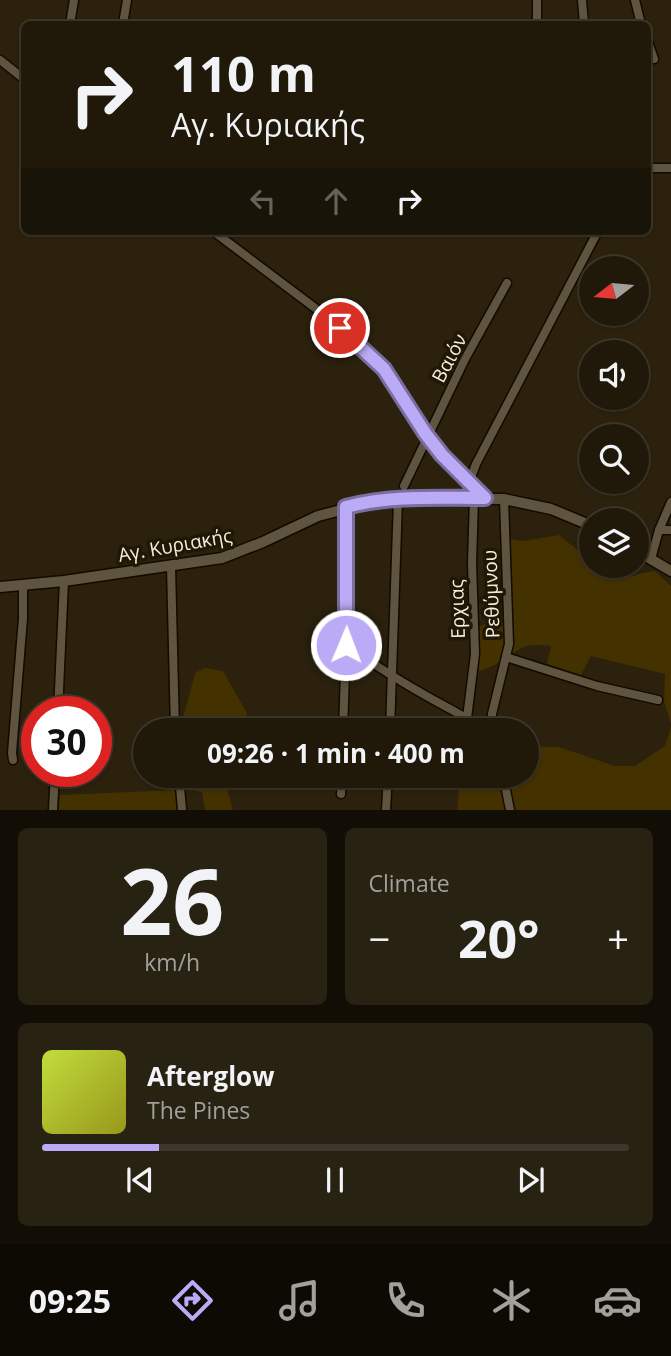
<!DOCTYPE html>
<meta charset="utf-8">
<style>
:root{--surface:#20190a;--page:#282213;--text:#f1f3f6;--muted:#a2a09c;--line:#3d382b;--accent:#bbaaf6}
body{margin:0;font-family:"Open Sans",sans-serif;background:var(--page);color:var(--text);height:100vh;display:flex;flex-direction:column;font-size:26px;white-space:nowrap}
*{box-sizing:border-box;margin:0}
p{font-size:23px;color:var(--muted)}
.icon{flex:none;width:38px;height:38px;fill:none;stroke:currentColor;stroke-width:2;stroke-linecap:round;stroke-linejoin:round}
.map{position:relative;height:810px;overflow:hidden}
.panel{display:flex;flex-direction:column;gap:18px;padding:18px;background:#120e06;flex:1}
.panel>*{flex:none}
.hud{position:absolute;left:21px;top:21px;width:630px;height:214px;border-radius:10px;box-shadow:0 2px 5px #0004,0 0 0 2px var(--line);background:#20190a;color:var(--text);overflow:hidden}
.needle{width:46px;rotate:254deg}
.tools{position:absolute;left:579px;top:256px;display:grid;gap:14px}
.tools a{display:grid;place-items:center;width:70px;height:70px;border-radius:50%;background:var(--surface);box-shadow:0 2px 5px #0004,0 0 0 2px var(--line);font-size:35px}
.speed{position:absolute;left:21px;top:696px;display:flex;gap:14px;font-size:35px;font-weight:700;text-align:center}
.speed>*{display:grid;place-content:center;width:91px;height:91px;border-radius:50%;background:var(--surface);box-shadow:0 2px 5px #0004,0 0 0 2px var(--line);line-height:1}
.speed .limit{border:10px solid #d22;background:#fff;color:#111}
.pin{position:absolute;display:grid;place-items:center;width:60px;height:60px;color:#fff;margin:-30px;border:4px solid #fff;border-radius:50%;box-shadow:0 2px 7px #0007}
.me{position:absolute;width:77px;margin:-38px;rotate:1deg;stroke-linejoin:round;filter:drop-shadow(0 0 5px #0008)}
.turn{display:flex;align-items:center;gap:24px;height:147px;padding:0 35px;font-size:32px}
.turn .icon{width:91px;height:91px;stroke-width:2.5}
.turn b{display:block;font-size:49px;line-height:60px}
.lanes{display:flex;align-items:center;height:66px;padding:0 35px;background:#0003;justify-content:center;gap:35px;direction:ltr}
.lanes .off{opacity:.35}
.big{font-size:52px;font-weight:700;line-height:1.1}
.panel .tile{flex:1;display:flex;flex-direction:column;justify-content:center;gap:10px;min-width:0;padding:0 24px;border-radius:10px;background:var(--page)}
.panel .dial{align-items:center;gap:0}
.dial b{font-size:91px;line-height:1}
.song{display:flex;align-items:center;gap:21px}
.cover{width:84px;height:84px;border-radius:10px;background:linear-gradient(135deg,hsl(70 70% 55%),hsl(60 70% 35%))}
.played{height:7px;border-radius:4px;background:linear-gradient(90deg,var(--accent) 20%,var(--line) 20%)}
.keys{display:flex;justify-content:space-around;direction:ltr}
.heat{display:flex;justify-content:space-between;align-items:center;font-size:38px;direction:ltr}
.panel .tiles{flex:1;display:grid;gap:18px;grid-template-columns:1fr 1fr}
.tile:last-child{grid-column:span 2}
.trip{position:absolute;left:133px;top:718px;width:406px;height:70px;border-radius:35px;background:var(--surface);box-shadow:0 2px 5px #0004,0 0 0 2px var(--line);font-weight:700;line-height:70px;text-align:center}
.dock{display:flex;height:112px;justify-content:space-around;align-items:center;background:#0d0a04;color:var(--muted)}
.dock .icon{width:49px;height:49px}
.dock .selected{color:var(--accent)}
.dock b{font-size:32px;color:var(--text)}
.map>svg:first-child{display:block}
.green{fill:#443100}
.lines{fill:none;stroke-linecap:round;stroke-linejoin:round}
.minor-casing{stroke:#130a00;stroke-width:11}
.tertiary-casing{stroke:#130a00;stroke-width:13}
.minor{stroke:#5f543f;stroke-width:8}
.tertiary{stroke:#5f543f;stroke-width:10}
.route-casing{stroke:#7a6ea0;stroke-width:18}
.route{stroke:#bbaaf6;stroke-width:12}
.labels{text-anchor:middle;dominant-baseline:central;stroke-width:7;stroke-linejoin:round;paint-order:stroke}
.street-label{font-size:19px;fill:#f5eee2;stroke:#211804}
</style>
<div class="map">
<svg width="671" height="810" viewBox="0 0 671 810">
<rect width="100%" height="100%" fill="#2b210d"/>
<!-- green -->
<g class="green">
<path d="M559,535L591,561L592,565H596C617,587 630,574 655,571L671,586V724L664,701L665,674L591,656L581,675L547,664L551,646C520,642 522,649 498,663C492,667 483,669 476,672L479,657L478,627L512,612L510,539L524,541Z"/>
<polygon points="205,668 223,671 247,713 243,730 180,730 195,673"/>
<polygon points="671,727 671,810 457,810 460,780 466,775 527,775 527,747 559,747 615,766 635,766 665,746"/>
<polygon points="186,775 226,775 225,781 233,810 205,810 202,792 188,789"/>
<polygon points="177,790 178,810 59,810 60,795"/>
</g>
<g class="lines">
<!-- minor casing -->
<g class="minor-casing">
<g id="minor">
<polyline points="537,0 537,24"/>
<polyline points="582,0 584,24"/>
<polyline points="635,0 641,24"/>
<polyline points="70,24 74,0"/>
<polyline points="123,24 127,0"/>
<polyline points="648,42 654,59"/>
<polyline points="0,60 24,79"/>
<polyline points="648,168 671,168"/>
<polyline points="213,231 319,311 361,345 384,369 425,433 442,455 469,483"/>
<polyline points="404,486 465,359 507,283"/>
<polyline points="485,498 469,483 476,464 598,231"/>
<polyline points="659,530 671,530"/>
<polyline points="651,559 659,530 671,502"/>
<polyline points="171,566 175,730"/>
<path d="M324,627C363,660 407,686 452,710C465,717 477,726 491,728"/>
<polyline points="506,657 597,686 658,700"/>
<polyline points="58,712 64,581"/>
<polyline points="467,718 475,654 472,563 474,498"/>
<polyline points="343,730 346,645 346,507"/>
<polyline points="390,730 398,500"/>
<polyline points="492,730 492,714 509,644 504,499"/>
<polyline points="13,760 12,753 23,618 23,585"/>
<polyline points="179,775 182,810"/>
<polyline points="503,775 510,810"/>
<polyline points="341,794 342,775"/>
<polyline points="53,810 55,772"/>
<polyline points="386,810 388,775"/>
</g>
</g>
<!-- tertiary casing -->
<g class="tertiary-casing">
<g id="tertiary">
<polyline points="637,551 671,571"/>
<polyline points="0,587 64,581 222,558 263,542 318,516 372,502 426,498 504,499 551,509 592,526"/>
</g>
</g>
<!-- minor -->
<use href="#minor" class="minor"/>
<!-- tertiary -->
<use href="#tertiary" class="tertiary"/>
</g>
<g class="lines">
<!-- route casing -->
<g class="route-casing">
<path id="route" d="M340,328L384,369L425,433L442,455L485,498C440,498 390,495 346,507V645"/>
</g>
<!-- route -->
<use href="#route" class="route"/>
</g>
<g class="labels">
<!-- street labels -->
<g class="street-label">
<text transform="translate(449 358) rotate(-62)">Βαιόν</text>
<text transform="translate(175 545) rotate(-10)">Αγ. Κυριακής</text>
<text transform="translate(491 594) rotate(-92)">Ρεθύμνου</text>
<text transform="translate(457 609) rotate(-92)">Ερχιας</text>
</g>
</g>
</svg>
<div class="tools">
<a><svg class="needle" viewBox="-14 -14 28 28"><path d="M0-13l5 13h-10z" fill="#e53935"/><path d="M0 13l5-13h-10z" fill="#a2a09c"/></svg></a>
<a><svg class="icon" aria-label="sound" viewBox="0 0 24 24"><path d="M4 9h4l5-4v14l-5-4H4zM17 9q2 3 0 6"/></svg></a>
<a><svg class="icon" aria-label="search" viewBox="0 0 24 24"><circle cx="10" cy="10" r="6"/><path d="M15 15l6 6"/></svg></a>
<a><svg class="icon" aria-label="layers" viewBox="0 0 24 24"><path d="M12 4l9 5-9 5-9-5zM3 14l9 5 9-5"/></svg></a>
</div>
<div class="speed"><div class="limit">30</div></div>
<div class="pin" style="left:340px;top:328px;background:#d93025"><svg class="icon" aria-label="arrive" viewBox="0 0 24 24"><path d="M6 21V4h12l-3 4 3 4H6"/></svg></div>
<svg class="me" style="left:346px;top:645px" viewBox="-20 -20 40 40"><circle r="17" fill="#bbaaf6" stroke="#fff" stroke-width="3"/><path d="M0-11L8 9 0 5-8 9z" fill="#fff"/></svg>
<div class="trip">09:26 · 1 min · 400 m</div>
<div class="hud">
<div class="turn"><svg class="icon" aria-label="right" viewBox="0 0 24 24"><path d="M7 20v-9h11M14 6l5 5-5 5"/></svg><div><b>110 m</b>Αγ. Κυριακής</div></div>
<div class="lanes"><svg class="icon off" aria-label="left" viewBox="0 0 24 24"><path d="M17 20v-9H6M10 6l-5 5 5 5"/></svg><svg class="icon off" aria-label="ahead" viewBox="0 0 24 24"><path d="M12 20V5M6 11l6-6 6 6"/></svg><svg class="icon" aria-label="right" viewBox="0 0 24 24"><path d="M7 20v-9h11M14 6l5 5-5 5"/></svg></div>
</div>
</div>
<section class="panel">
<div class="tiles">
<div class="tile dial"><b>26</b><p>km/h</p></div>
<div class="tile"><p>Climate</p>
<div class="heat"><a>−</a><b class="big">20°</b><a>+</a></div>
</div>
<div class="tile">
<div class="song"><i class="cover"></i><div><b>Afterglow</b><p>The Pines</p></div></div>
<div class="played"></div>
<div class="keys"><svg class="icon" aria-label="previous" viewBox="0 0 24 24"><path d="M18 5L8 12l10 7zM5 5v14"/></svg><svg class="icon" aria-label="pause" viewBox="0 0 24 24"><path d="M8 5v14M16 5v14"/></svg><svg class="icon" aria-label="next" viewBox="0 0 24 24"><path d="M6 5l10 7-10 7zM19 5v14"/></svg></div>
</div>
</div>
</section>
<nav class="dock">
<b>09:25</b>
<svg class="icon selected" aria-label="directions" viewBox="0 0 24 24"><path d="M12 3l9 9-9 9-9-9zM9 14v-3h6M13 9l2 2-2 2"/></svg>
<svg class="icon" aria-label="music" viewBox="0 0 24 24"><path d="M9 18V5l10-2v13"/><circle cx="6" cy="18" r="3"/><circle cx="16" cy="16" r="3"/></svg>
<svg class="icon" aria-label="phone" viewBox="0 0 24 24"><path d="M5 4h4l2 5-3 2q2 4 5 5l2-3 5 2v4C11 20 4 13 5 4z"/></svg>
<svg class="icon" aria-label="climate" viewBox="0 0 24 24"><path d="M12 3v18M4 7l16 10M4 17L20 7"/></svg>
<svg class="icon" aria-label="car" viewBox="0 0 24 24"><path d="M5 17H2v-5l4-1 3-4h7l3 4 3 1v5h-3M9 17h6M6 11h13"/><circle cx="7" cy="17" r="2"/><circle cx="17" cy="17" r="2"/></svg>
</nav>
